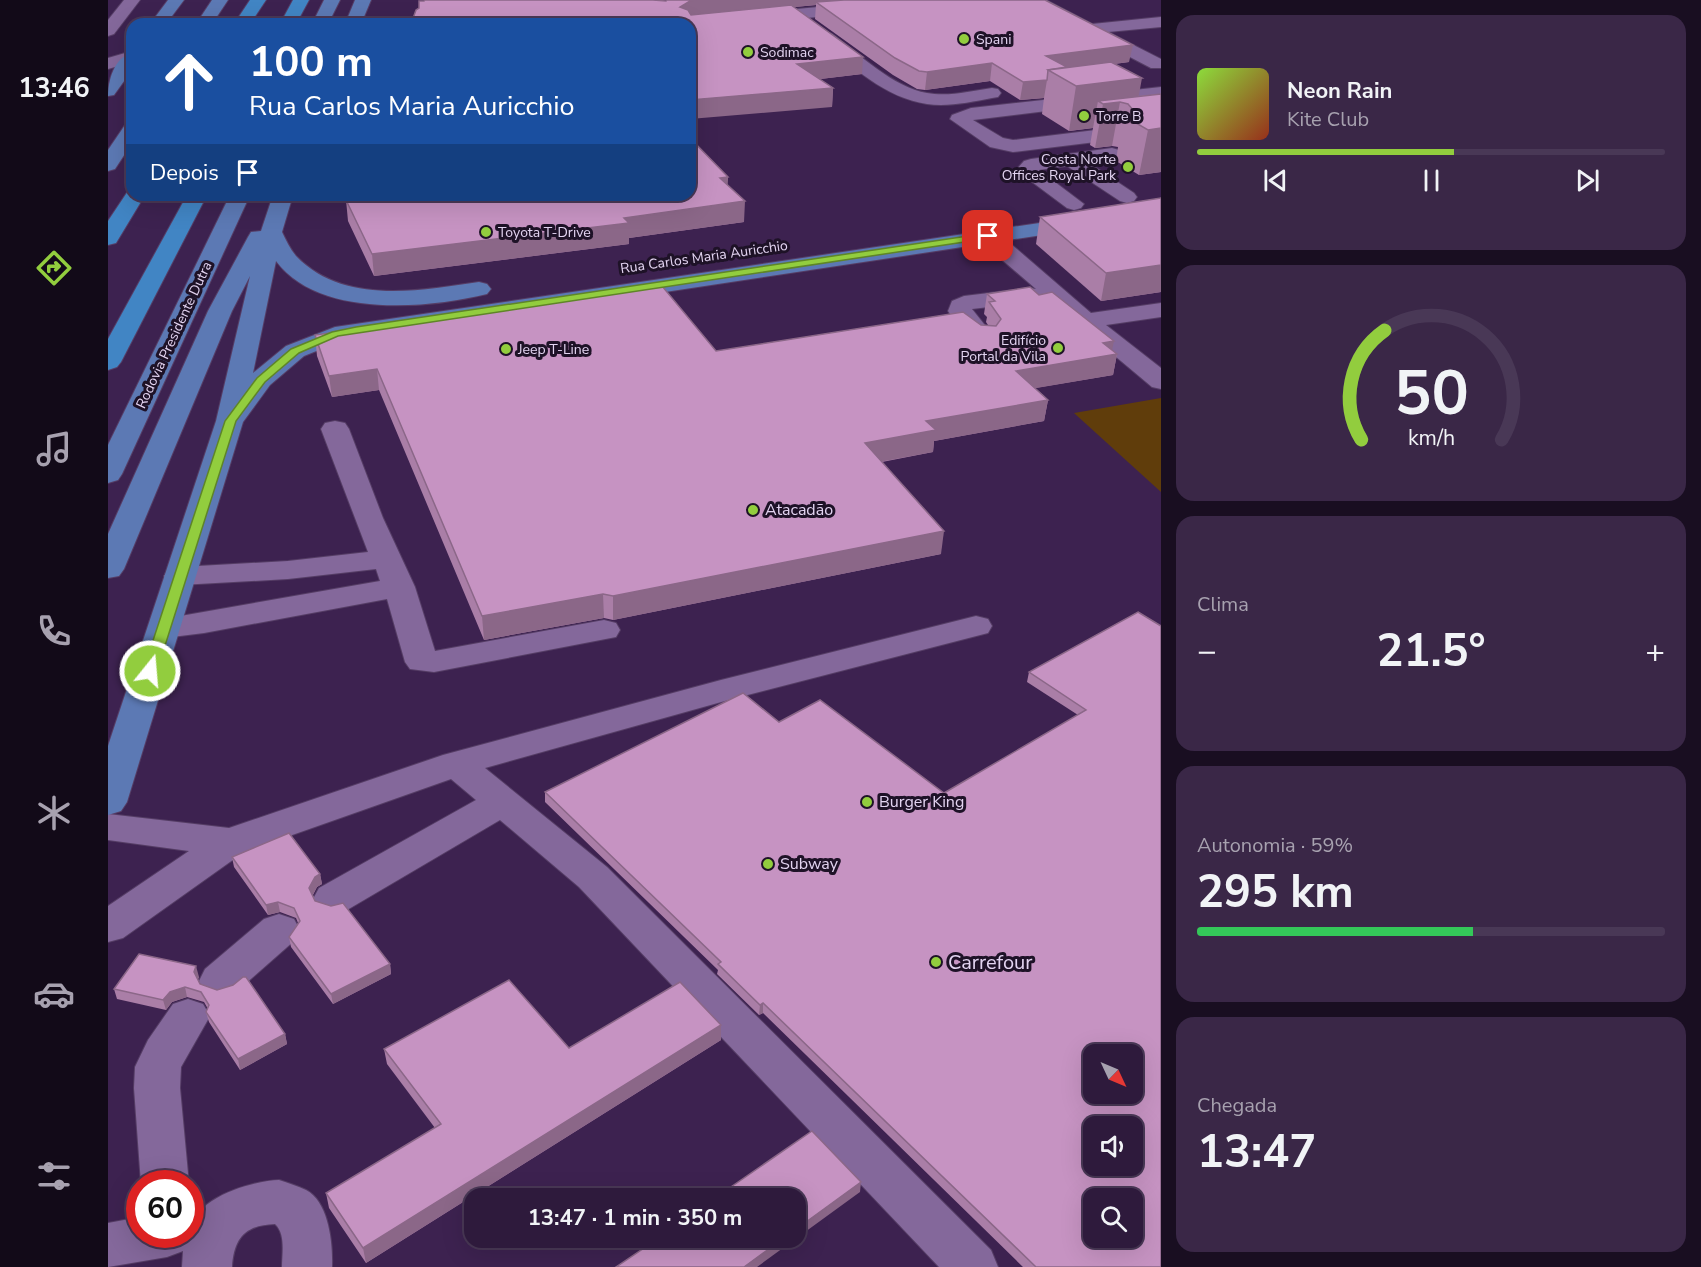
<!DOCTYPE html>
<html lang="pt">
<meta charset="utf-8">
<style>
:root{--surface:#2e1a3c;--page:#3a2747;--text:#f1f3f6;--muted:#a7a1af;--line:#493856;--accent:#92cd3e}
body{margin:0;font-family:"Nunito Sans",sans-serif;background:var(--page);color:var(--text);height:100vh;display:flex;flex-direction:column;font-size:22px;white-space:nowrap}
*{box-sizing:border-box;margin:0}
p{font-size:20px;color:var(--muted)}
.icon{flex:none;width:33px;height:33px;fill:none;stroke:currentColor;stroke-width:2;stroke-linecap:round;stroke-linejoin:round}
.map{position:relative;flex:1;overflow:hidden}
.panel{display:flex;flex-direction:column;gap:15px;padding:15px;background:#190e21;width:540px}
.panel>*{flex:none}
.banner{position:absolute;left:18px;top:18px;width:570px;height:183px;border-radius:18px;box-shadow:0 6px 24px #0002,0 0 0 2px var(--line);background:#1a4fa0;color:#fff;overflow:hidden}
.needle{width:39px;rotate:134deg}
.tools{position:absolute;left:975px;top:1044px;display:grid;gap:12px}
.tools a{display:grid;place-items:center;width:60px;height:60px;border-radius:12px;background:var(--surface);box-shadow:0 6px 24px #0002,0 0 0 2px var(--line);font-size:30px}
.speed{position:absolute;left:18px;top:1170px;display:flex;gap:12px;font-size:30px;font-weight:700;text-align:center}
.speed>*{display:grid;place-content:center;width:78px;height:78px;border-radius:50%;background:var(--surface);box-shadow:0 6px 24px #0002,0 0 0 2px var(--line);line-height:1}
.speed .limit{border:9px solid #d22;background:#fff;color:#111}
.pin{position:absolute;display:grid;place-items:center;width:51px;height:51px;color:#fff;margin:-26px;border-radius:12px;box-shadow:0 3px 9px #0006}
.me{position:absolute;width:66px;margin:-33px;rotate:17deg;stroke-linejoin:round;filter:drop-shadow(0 0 4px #0008)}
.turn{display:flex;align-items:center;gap:21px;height:126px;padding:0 24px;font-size:27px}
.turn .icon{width:78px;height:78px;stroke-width:2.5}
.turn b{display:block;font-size:42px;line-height:51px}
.then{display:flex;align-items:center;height:57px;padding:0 24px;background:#0003;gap:12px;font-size:22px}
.big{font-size:45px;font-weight:700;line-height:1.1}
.panel .widget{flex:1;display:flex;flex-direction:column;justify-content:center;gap:9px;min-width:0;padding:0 21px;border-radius:18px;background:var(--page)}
.panel .dial{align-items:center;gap:0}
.dial svg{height:156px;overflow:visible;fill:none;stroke:var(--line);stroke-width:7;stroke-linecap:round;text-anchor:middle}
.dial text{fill:var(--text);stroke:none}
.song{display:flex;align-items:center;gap:18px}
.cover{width:72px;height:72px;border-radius:9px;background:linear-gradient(135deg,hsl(90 70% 55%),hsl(10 70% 35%))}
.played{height:6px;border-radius:3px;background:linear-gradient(90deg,var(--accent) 55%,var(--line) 55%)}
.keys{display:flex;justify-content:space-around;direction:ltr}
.heat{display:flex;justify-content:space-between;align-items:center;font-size:33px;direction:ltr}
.charge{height:9px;border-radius:4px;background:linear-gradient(90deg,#34c759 59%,var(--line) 0)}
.trip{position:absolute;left:356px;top:1188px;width:342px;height:60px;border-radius:18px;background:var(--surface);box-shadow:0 6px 24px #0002,0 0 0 2px var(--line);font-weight:700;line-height:60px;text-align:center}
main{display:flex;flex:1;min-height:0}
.menu{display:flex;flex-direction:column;width:108px;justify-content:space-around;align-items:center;background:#120a18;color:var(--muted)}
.menu .icon{width:42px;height:42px}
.menu .selected{color:var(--accent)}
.menu b{font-size:27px;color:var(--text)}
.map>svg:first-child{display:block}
.green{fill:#603d0b}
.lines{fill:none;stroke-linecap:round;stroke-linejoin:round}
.minor-casing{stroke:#553d65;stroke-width:2}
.major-casing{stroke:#553d65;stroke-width:2}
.highway-casing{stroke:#553d65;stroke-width:2}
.minor{fill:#84689b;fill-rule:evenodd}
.major{fill:#5c79b4;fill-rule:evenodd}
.highway{fill:#4185c4;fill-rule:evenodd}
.wall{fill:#aa7ea7}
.shaded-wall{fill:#8b6788}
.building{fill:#c693c2;stroke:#8b6788;stroke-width:1.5;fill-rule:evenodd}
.route{fill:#92cd3e;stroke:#5f8528;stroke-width:1.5}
.poi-dot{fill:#92cd3e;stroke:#1e1227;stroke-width:2}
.labels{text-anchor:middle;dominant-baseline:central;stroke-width:6;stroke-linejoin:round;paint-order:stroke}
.far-poi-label{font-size:14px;fill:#e3d4f1;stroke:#1e1227;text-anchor:start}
.far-street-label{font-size:14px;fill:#e3d4f1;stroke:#1e1227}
.poi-label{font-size:16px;fill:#e3d4f1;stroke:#1e1227;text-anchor:start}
.near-poi-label{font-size:20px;fill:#e3d4f1;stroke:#1e1227;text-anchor:start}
</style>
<main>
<nav class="menu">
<b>13:46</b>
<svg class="icon selected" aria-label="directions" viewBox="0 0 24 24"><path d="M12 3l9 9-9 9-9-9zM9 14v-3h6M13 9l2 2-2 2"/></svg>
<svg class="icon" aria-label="music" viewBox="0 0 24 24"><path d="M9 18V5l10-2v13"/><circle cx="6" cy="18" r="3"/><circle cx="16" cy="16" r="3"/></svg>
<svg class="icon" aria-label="phone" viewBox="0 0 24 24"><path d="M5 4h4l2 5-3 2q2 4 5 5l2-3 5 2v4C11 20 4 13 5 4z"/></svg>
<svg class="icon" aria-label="climate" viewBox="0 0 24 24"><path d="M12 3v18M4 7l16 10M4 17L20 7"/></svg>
<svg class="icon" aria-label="car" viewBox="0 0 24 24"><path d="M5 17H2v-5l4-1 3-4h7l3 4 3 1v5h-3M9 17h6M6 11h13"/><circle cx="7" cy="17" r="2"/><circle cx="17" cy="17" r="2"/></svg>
<svg class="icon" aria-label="filters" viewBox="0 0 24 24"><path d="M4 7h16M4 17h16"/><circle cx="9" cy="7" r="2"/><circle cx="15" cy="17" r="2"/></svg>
</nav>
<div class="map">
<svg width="1053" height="1267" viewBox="0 0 1053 1267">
<rect width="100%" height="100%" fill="#3d2250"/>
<!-- green -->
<polygon class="green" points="1053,398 1053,492 966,413"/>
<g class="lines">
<!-- minor casing -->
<g class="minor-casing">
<g id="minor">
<polygon points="16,0 32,0 6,34 0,36 0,20"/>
<polygon points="785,0 842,0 834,5 582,29 582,24 574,24 582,19"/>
<polygon points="918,0 938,0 984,24 1053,17 1053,27 1000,32 1053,59 1053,68 1043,68 974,32"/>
<polygon points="292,19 308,21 310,24 284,24"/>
<path d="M718,32L724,34C750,53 786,88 819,93C840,97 863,91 884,88L890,89L893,93L890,97L884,98C863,102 840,107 819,104C777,98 744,66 712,40L710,37L712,34Z"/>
<polygon points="24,51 24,62 0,69 0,58"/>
<polygon points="1053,87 1053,97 865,120 895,138 905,140 1053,122 1053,134 905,152 882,147 842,119 844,115 863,108"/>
<polygon points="1004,148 1011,150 1014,154 1011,158 981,163 1026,193 1029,197 1026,201 1019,203 1012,201 959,166 931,170 976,204 973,208 966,210 959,208 908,170 916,161 923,159"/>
<path d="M880,229L888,231L983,313L1053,303V317L998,325L1053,368V389L1044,387L933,294L930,300L922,302L864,309L888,339L885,344C864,349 851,327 840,311L844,301L856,296L922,288L928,289L872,241L869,236L872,231Z"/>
<polygon points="227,421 237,423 241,429 275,518 307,587 327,651 496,620 508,623 512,630 508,637 326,672 302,669 297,662 279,599 96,633 56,638 44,635 40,628 44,621 272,581 268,569 180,579 72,585 61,583 56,576 61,569 72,567 180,561 260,552 213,429 217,423"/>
<polygon points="868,616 880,619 884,626 880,633 624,699 377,768 499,867 883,1250 890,1267 831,1267 471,887 392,820 239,910 225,914 211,910 205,899 211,888 368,800 343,779 136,852 15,938 0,942 0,906 81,851 0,840 0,814 121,828 335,755 613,680"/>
<polygon points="171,914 186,919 192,930 186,941 127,993 112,998 97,993 91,981 97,969 156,919"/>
<polygon points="80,999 95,1004 102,1016 73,1067 72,1088 81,1184 33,1184 26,1088 27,1067 40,1040 65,1004"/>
<path d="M171,1180C180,1183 190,1186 198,1190C221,1202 225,1244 224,1267H174C174,1254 178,1234 167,1224C137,1225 126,1238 124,1267H74L75,1251L59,1257L0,1267V1223L32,1217V1234H82C82,1199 143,1181 171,1180Z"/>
</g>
</g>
<!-- major casing -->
<g class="major-casing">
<g id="major">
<polygon points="60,0 76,0 58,24 42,24"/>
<polygon points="104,0 120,0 104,24 88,24"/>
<polygon points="216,0 232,0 220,24 204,24"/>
<polygon points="247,0 263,0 253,24 237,24"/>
<path d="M24,53V70L6,95L0,96C0,81 6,57 24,53Z"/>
<polygon points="24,123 24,143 7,169 0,171 0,150 17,125"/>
<polygon points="122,195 142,195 14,474 10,480 0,483 0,445"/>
<path d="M165,195H185L174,232C178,240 182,249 188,256C235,305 310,291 371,282L379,284L383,289L379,294C318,309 210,318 168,261L145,373L178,346L227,327L1053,205V217L233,341L196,356L162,385L135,422L19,802L13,811L0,815V746L108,421L142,276L124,311L16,569L11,576L0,578V534L100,311L140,237L143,232L153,231Z"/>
</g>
</g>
<!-- highway casing -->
<g class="highway-casing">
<g id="highway">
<polygon points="142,0 158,0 142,24 126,24"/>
<polygon points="185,0 201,0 188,24 172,24"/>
<polygon points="24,190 24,195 37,195 8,243 0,245 0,221 20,191"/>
<polygon points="79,195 99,195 13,362 9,367 0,370 0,339"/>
</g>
</g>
<!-- minor -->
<use href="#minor" class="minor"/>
<!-- major -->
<use href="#major" class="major"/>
<!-- highway -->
<use href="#highway" class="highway"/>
</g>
<!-- wall -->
<g class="wall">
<polygon points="558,0 937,0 1021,62 1006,64 1031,96 1053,94 1053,172 1031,175 1008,161 1010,147 1004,146 987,148 982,145 985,128 961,131 934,114 936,98 912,100 882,81 817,90 809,89 785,75 707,19 708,5 686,7 754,74 712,79 725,88 724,107 582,24 303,24 545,1 558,1"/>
<polygon points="620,177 619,185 636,222 521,238 521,244 266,276 240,221 238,200"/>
<polygon points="1053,198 1053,292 993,301 928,244 932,217"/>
<polygon points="879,294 1004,350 1009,354 1005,375 927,388 940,400 936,421 826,441 825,452 774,462 833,554 505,620 496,618 376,640 271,390 224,397 209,356 207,335 608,351 873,325 880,325 878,322 879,317 876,314"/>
<polygon points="1030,612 1053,1267 915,1267 655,1013 651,1015 609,974 610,970 437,802 437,792 671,722 836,793 970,715 919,682 921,672"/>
<polygon points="124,857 212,874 214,884 209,887 205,895 207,901 282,964 283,974 225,1004 183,947 181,937 190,923 188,918 172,912 160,915 126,867"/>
<polygon points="91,977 90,979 92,984 177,1034 179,1044 132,1070 101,1022 98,1012 100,1009 96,1002 79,997 64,1002 58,1010 9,999 6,989"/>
<polygon points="613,1040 258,1263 221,1208 218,1193 327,1128 279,1064 276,1049 461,1048"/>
</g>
<!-- shaded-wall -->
<g class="shaded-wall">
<polygon points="588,0 761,0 708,2 708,5 582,17 572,7 582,1"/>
<polygon points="420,18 420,24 359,24"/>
<polygon points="1025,45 1021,62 945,72 938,56"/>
<polygon points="755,57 754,74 688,82 689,64"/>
<polygon points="884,63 882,81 817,90 819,72"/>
<polygon points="1034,78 1026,122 1025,110 1020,104 1012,102 1004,146 987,148 995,104 990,101 985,128 961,131 968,86"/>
<polygon points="939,80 936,98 912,100 915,82"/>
<polygon points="725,88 724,107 582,119 582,100"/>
<polygon points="1053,128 1053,172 1031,175 1040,130"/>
<polygon points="620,177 619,198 612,178"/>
<polygon points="637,201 636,222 521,238 521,244 266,276 264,254"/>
<polygon points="1053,265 1053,292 993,301 998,273"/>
<polygon points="1006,341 1003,355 1009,354 1005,375 905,392 908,371 995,343"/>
<polygon points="269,369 271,390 224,397 221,376"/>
<polygon points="940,400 936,421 826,441 825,452 755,465 757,443 818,421"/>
<polygon points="836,531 833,554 505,620 505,596"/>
<polygon points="495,594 496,618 376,640 374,616"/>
<polygon points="212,874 214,884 209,887 203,898 201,888 207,877"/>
<polygon points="170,902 172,912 160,915 158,905"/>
<polygon points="282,964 283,974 225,1004 223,994"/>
<polygon points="88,966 91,977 89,982 86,972"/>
<polygon points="77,987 79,997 64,1002 58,1010 55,1000 62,992"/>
<polygon points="655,1003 655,1013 651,1015 652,1005"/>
<polygon points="613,1025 613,1040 258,1263 255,1248"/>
<polygon points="177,1034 179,1044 132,1070 130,1059"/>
<polygon points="753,1182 752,1192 649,1267 636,1267 676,1238 687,1238 687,1230"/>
</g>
<!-- building -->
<g class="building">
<polygon points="317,0 545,0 558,1 559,0 588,0 582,1 572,7 580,10 583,15 683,5 755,57 689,64 725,88 582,100 582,24 425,24 420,18 359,24 303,24 308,10 311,8 311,1 316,1"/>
<polygon points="736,0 937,0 1025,45 938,56 959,67 940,70 939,80 915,82 884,63 819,72 811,71 787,58 708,2"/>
<polygon points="1003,62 1034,78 968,86 940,70"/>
<polygon points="1053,94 1053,128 1040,130 1016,116 1021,115 1025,110 1020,104 1012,102 995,104 990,101"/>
<polygon points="582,138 620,177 612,178 637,201 516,218 521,223 264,254 238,200 286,195 582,195"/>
<polygon points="1053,198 1053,265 998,273 932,217"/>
<polygon points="554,286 608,351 855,312 873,325 888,326 893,319 881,302 887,301 879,294 922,287 931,295 944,292 1006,341 995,343 1009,354 908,371 940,400 818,421 828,430 757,443 836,531 505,596 495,594 374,616 269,369 221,376 207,335"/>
<path d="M1030,612L1053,626V1267H928L655,1003L652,1005L610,964L613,962L437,792L635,693L671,722L712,700L836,793L978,710L921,672ZM986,1054H1024V1094H986ZM986,1126H1024V1166H986ZM986,1198H1024V1238H986Z"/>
<polygon points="181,833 212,874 207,877 201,888 207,901 223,906 235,903 282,964 223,994 181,937 192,921 186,908 170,902 158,905 124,857"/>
<polygon points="31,954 88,966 86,972 92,984 109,990 125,985 135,977 138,977 177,1034 130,1059 98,1012 101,1005 93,992 77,987 62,992 55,1000 6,989"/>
<polygon points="401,980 461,1048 572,982 613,1025 255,1248 218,1193 333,1124 276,1049"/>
<polygon points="704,1131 753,1182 687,1230 687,1198 607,1198"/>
<polygon points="551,1238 676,1238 636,1267 508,1267"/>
</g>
<!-- route -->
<polygon class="route" points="880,233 883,234 883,238 230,336 191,353 157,382 128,421 49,671 42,676 35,671 117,421 149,378 183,349 224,332 248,327"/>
<!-- markers -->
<g class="poi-dot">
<circle cx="856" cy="39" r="6"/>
<circle cx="640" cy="52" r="6"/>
<circle cx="976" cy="116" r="6"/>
<circle cx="1020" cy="167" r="6"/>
<circle cx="378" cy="232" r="6"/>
<circle cx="950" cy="348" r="6"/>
<circle cx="398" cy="349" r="6"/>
<circle cx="645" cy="510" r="6"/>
<circle cx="759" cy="802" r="6"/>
<circle cx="660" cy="864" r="6"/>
<circle cx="828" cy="962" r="6"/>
</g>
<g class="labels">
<!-- far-poi labels -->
<g class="far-poi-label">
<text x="868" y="39">Spani</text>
<text x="652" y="52">Sodimac</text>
<text x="988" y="116">Torre B</text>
<text x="1008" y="159" text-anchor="end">Costa Norte<tspan x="1008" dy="16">Offices Royal Park</tspan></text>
<text x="390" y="232">Toyota T-Drive</text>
<text x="938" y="340" text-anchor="end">Edifício<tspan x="938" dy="16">Portal da Vila</tspan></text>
<text x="410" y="349">Jeep T-Line</text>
</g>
<!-- far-street labels -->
<g class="far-street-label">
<text transform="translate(596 257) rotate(-8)">Rua Carlos Maria Auricchio</text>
<text transform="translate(66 335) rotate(-65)">Rodovia Presidente Dutra</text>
</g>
<!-- poi labels -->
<g class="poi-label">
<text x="657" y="510">Atacadão</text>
<text x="771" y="802">Burger King</text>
<text x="672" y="864">Subway</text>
</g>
<!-- near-poi labels -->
<g class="near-poi-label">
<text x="840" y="962">Carrefour</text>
</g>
</g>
</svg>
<div class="tools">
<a><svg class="needle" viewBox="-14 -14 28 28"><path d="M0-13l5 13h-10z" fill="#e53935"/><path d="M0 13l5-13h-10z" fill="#a7a1af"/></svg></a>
<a><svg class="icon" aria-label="sound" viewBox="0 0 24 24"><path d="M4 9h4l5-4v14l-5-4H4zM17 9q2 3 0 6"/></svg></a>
<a><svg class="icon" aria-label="search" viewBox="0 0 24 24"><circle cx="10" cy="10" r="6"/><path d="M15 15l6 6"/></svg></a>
</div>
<div class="speed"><div class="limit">60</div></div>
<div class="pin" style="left:880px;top:236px;background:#d93025"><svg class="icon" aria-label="arrive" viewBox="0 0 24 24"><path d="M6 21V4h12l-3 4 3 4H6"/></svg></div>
<svg class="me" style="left:42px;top:671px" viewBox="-20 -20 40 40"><circle r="17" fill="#92cd3e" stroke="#fff" stroke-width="3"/><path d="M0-11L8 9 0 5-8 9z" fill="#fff"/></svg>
<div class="trip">13:47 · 1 min · 350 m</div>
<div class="banner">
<div class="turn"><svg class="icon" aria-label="ahead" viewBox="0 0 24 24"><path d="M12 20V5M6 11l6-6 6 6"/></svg><div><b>100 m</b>Rua Carlos Maria Auricchio</div></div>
<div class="then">Depois<svg class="icon" aria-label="arrive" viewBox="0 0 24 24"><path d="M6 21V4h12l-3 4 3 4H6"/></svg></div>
</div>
</div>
<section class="panel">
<div class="widget">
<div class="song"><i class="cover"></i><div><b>Neon Rain</b><p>Kite Club</p></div></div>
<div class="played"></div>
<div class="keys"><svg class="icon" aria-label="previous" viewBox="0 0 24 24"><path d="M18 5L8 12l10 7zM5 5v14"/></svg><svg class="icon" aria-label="pause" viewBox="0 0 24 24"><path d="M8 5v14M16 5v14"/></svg><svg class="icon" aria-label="next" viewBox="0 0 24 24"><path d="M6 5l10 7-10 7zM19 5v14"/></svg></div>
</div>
<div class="widget dial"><svg viewBox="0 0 100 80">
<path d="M14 69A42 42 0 1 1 86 69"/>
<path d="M14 69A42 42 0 0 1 26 13" stroke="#92cd3e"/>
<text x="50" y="56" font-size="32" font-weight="700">50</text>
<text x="50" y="72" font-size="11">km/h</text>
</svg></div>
<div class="widget"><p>Clima</p>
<div class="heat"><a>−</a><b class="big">21.5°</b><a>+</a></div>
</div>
<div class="widget"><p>Autonomia · 59%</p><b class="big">295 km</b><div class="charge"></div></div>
<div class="widget"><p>Chegada</p><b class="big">13:47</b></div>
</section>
</main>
